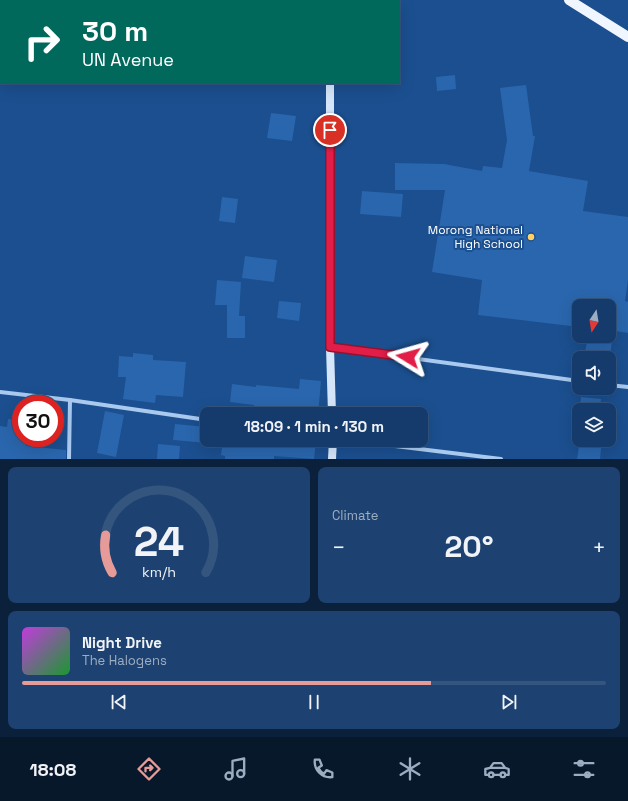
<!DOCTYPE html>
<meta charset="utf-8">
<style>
:root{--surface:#143b6b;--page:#1d4271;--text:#f1f3f6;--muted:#9dadc1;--line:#33557e;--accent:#e69b98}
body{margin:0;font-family:"Space Grotesk",sans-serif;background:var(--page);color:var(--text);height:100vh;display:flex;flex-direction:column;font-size:15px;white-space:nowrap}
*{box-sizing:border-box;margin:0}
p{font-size:13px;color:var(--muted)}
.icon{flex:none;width:22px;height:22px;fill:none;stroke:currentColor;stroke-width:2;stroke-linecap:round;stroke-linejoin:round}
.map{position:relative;height:459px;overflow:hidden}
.panel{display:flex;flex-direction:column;gap:8px;padding:8px;background:#0b203b;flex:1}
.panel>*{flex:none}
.banner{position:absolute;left:0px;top:0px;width:400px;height:84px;box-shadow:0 4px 16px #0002,0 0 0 1px var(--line);background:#00695c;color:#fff;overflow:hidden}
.needle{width:26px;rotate:192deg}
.fabs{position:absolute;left:572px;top:299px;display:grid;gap:8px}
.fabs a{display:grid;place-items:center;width:44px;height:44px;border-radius:8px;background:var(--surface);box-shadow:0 4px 16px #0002,0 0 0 1px var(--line);font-size:20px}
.speed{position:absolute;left:12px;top:395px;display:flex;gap:8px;font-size:20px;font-weight:700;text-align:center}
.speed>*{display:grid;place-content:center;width:52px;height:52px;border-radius:50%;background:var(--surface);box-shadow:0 4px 16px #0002,0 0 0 1px var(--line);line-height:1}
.speed .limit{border:6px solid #d22;background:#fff;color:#111}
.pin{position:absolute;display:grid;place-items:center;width:34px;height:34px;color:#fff;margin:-17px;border:2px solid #fff;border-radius:50%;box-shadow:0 1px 4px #0007}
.me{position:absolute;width:44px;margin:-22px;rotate:278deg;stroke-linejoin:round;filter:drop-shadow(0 0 3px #0008)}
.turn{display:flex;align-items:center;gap:14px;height:84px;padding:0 16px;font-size:18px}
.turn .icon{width:52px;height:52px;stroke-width:2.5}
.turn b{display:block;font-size:28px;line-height:34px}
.big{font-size:30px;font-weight:600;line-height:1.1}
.panel .tile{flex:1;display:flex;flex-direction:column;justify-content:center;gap:6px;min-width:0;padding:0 14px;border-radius:8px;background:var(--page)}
.panel .dial{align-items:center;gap:0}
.dial svg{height:104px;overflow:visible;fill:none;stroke:var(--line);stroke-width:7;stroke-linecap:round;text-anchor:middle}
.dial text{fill:var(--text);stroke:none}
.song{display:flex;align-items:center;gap:12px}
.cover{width:48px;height:48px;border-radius:6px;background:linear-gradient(135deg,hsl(290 70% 55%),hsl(130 70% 35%))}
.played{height:4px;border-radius:2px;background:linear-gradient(90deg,var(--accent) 70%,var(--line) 70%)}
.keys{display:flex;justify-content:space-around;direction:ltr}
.heat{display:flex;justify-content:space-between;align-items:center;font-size:22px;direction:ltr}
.panel .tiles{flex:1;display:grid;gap:8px;grid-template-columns:1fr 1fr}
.tile:last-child{grid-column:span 2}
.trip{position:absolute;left:200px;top:407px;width:228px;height:40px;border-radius:8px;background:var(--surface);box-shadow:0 4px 16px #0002,0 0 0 1px var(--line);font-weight:600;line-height:40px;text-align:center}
.tabs{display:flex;height:64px;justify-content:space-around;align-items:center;background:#08182b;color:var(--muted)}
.tabs .icon{width:28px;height:28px}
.tabs .active{color:var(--accent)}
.tabs b{font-size:18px;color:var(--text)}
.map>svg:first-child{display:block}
.building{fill:#2a66ad}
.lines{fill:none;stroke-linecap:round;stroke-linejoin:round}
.minor{stroke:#a9c9ee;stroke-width:4}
.secondary{stroke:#d6e6fa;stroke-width:8}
.primary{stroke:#f0f6ff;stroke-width:10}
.route-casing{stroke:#92132f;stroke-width:10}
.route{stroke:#e11d48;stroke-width:7}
.poi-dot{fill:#ffd166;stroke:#1b4f8f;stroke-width:1.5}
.labels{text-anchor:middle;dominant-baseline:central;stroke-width:4;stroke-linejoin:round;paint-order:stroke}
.poi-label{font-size:12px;fill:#fff;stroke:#1b4f8f;text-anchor:end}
</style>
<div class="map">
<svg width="628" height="459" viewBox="0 0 628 459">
<rect width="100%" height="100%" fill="#1b4f8f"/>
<!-- building -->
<g class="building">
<polygon points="455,75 456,89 437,91 436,77"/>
<polygon points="526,85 533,136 535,136 529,171 588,181 583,211 628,217 628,280 625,301 628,302 628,333 609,330 609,306 579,306 579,327 478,315 482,280 432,272 445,190 395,190 395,163 444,164 482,171 483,166 502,168 507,140 500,88"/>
<polygon points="271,113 296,116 292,141 267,138"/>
<polygon points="362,191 403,194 401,217 360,214"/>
<polygon points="222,197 238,199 235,223 219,221"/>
<polygon points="245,256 277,260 274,282 242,278"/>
<polygon points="217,280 241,282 239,316 245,316 245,338 227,338 227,305 215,305"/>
<polygon points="279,301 301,303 299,321 277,318"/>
<polygon points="588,336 612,339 610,358 584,358"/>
<polygon points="133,353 153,355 153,360 186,362 183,397 156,395 155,403 123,399 126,377 118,377 119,356 133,357"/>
<polygon points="300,379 321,381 318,414 276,414 276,411 254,409 254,405 230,402 232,384 256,387 256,385 299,389"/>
<polygon points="581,397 601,399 600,410 580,410"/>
<polygon points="105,411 124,415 116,457 97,453"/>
<polygon points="8,419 21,420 21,438 27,438 26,446 66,450 66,459 0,459 0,426 7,427"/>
<polygon points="175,424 207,427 207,443 173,440"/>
<polygon points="223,440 295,440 316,442 314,459 274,456 274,459 225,459 225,456 221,455"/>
<polygon points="580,440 602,440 600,459 577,459"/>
<polygon points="158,444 180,446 179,459 157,459"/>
</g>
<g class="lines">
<!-- minor -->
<g class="minor">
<polyline points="330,347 579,381"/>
<polyline points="609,385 628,387"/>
<polyline points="0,392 70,400 207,420"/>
<polyline points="346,440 501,459"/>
<polyline points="69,459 70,400"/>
</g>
<!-- secondary -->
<g class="secondary">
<polyline points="344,1 345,0"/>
<polyline points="330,83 330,347 332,414"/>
<polyline points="332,459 333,440"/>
</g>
<!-- primary -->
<polyline class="primary" points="569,0 628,37"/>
</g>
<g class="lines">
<!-- route casing -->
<g class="route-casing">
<polyline id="route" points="330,130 330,347 408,357"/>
</g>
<!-- route -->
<use href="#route" class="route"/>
</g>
<!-- markers -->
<circle class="poi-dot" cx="531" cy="237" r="4"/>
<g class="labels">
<!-- poi labels -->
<g class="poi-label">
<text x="523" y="230">Morong National<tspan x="523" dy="14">High School</tspan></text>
</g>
</g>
</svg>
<div class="fabs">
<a><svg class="needle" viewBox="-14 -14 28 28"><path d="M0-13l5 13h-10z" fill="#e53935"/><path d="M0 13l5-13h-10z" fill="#9dadc1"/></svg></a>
<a><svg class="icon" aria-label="sound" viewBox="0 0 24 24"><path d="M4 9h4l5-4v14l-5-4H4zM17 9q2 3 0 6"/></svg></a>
<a><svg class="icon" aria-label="layers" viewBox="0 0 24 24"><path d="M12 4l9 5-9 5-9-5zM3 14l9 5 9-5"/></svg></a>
</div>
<div class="speed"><div class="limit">30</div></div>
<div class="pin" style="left:330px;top:130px;background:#d93025"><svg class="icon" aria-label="arrive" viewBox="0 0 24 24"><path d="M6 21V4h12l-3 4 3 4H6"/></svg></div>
<svg class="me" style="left:408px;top:357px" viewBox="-20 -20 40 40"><path d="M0-17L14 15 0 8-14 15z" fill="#e11d48" stroke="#fff" stroke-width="4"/></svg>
<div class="trip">18:09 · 1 min · 130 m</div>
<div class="banner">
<div class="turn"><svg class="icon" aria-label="right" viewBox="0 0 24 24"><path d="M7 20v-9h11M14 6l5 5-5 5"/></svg><div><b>30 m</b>UN Avenue</div></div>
</div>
</div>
<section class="panel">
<div class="tiles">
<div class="tile dial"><svg viewBox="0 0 100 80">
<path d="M14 69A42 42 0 1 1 86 69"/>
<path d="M14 69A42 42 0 0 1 9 40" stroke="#e69b98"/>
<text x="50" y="56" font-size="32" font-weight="700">24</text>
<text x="50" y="72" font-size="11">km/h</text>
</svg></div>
<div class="tile"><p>Climate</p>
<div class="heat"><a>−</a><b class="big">20°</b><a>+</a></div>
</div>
<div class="tile">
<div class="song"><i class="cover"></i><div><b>Night Drive</b><p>The Halogens</p></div></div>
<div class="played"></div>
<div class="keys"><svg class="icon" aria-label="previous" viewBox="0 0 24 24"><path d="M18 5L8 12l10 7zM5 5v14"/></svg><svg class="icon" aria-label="pause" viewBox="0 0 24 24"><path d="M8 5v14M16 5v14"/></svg><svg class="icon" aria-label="next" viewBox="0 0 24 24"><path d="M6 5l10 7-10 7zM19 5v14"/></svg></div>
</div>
</div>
</section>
<nav class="tabs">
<b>18:08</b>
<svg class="icon active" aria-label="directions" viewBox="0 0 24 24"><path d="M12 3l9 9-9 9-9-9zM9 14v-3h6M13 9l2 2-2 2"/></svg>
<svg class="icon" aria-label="music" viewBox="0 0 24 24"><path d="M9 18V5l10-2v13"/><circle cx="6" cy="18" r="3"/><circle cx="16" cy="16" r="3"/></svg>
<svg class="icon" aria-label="phone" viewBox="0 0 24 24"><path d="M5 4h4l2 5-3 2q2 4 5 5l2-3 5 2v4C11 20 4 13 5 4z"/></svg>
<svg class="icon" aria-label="climate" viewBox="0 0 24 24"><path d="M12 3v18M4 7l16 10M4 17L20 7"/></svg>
<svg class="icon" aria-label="car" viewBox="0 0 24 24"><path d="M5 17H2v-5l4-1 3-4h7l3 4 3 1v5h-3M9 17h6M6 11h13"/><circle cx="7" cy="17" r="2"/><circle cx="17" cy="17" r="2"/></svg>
<svg class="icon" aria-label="filters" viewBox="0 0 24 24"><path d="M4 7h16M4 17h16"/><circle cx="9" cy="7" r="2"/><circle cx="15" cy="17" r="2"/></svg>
</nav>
